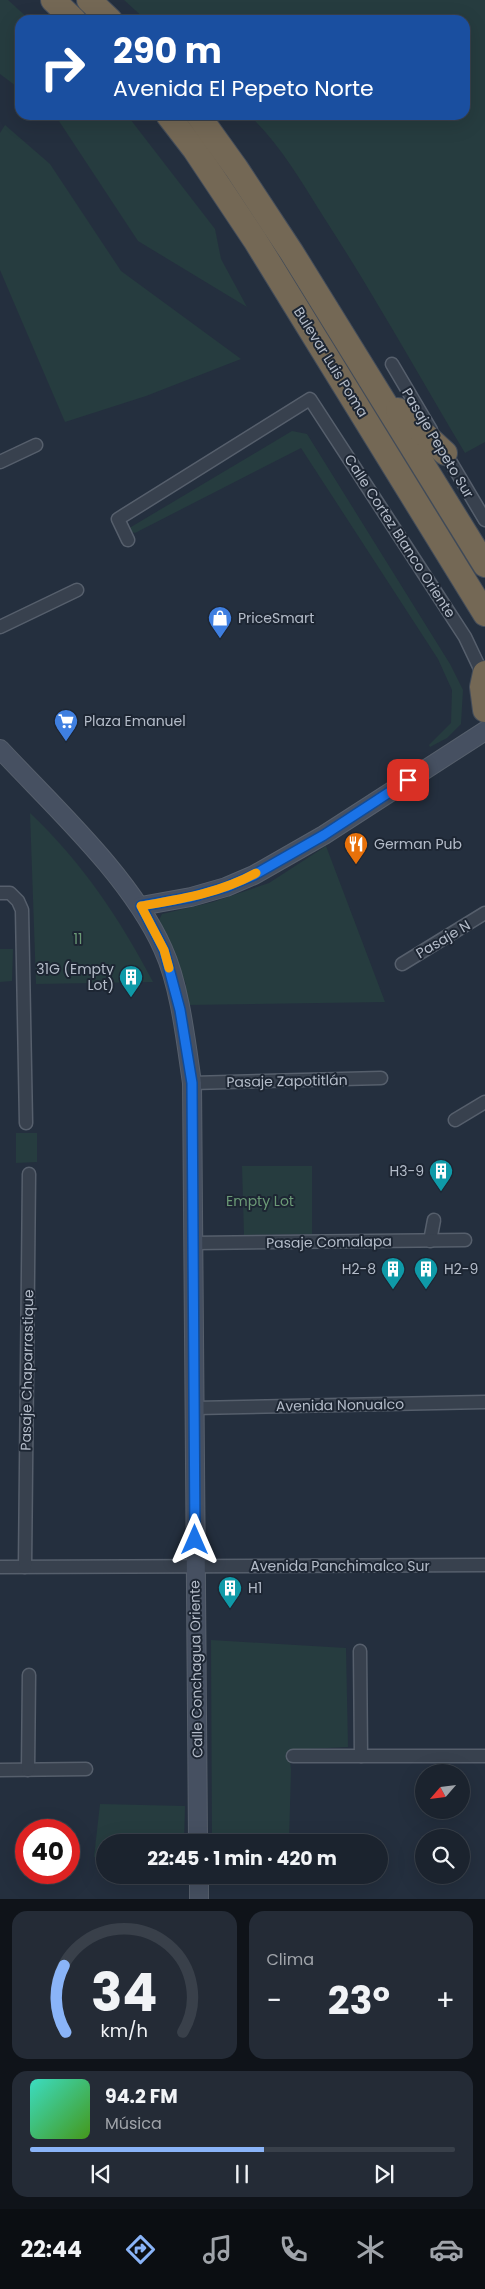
<!DOCTYPE html>
<html lang="es">
<meta charset="utf-8">
<style>
:root{--surface:#1b232e;--page:#242b36;--text:#f1f3f6;--muted:#a0a4aa;--line:#39404a;--accent:#8ab4f8}
body{margin:0;font-family:Poppins,sans-serif;background:var(--page);color:var(--text);height:100vh;display:flex;flex-direction:column;font-size:19px;white-space:nowrap}
*{box-sizing:border-box;margin:0}
p{font-size:16px;color:var(--muted)}
.icon{flex:none;width:28px;height:28px;fill:none;stroke:currentColor;stroke-width:2;stroke-linecap:round;stroke-linejoin:round}
.map{position:relative;height:1899px;overflow:hidden}
.details{display:flex;flex-direction:column;gap:12px;padding:12px;background:#0f1319;flex:1}
.details>*{flex:none}
.top-card{position:absolute;left:15px;top:15px;width:455px;height:105px;border-radius:15px;box-shadow:0 5px 20px #0002,0 0 0 1px var(--line);background:#1a4fa0;color:#fff;overflow:hidden}
.needle{width:32px;rotate:242deg}
.tools{position:absolute;left:415px;top:1764px;display:grid;gap:10px}
.tools a{display:grid;place-items:center;width:55px;height:55px;border-radius:50%;background:var(--surface);box-shadow:0 5px 20px #0002,0 0 0 1px var(--line);font-size:25px}
.speed{position:absolute;left:15px;top:1819px;display:flex;gap:10px;font-size:25px;font-weight:700;text-align:center}
.speed>*{display:grid;place-content:center;width:65px;height:65px;border-radius:50%;background:var(--surface);box-shadow:0 5px 20px #0002,0 0 0 1px var(--line);line-height:1}
.speed .limit{border:8px solid #d22;background:#fff;color:#111}
.pin{position:absolute;display:grid;place-items:center;width:42px;height:42px;color:#fff;margin:-21px;border-radius:10px;box-shadow:0 2px 8px #0006}
.me{position:absolute;width:55px;margin:-28px;rotate:0deg;stroke-linejoin:round;filter:drop-shadow(0 0 4px #0008)}
.turn{display:flex;align-items:center;gap:18px;height:105px;padding:0 15px;font-size:22px}
.turn .icon{width:65px;height:65px;stroke-width:2.5}
.turn b{display:block;font-size:35px;line-height:42px}
.big{font-size:38px;font-weight:700;line-height:1.1}
.details .widget{flex:1;display:flex;flex-direction:column;justify-content:center;gap:8px;min-width:0;padding:0 18px;border-radius:15px;background:var(--page)}
.details .dial{align-items:center;gap:0}
.dial svg{height:130px;overflow:visible;fill:none;stroke:var(--line);stroke-width:7;stroke-linecap:round;text-anchor:middle}
.dial text{fill:var(--text);stroke:none}
.song{display:flex;align-items:center;gap:15px}
.cover{width:60px;height:60px;border-radius:8px;background:linear-gradient(135deg,hsl(170 70% 55%),hsl(100 70% 35%))}
.played{height:5px;border-radius:2px;background:linear-gradient(90deg,var(--accent) 55%,var(--line) 55%)}
.keys{display:flex;justify-content:space-around;direction:ltr}
.heat{display:flex;justify-content:space-between;align-items:center;font-size:28px;direction:ltr}
.details .tiles{flex:1;display:grid;gap:12px;grid-template-columns:1fr 1fr}
.widget:last-child{grid-column:span 2}
.trip{position:absolute;left:96px;top:1834px;width:292px;height:50px;border-radius:25px;background:var(--surface);box-shadow:0 5px 20px #0002,0 0 0 1px var(--line);font-weight:700;line-height:50px;text-align:center}
.menu{display:flex;height:80px;justify-content:space-around;align-items:center;background:#0b0e12;color:var(--muted)}
.menu .icon{width:35px;height:35px}
.menu .active{color:var(--accent)}
.menu b{font-size:22px;color:var(--text)}
.map>svg:first-child{display:block}
.green{fill:#263c3f}
.lines{fill:none;stroke-linecap:round;stroke-linejoin:round}
.street-casing{stroke:#565f6c;stroke-width:15}
.secondary-casing{stroke:#565f6c;stroke-width:20}
.highway-casing{stroke:#434c59;stroke-width:26}
.street{stroke:#38414e;stroke-width:12}
.secondary{stroke:#465061;stroke-width:18}
.highway{stroke:#746855;stroke-width:24}
.route-casing{stroke:#114b97;stroke-width:12}
.route{stroke:#1a73e8;stroke-width:9}
.slow{stroke:#f59e0b;stroke-width:9}
.labels{text-anchor:middle;dominant-baseline:central;stroke-width:4;stroke-linejoin:round;paint-order:stroke}
.street-label{font-size:14px;fill:#b4bcc9;stroke:#1d2633}
.poi-label{font-size:14px;fill:#b4bcc9;stroke:#1d2633;text-anchor:start}
.park-label{font-size:14px;fill:#6b9a76;stroke:#1d2633}
</style>
<div class="map">
<svg width="485" height="1899" viewBox="0 0 485 1899">
<rect width="100%" height="100%" fill="#242f3e"/>
<!-- green -->
<g class="green">
<polygon points="0,0 8,0 30,20 20,20 20,89 0,74"/>
<path d="M124,0H485V442L465,453C418,374 373,293 323,216C301,181 279,143 249,115H465V20H146Z"/>
<polygon points="55,115 127,115 215,229 221,259 247,307 138,241"/>
<polygon points="5,125 50,164 121,271 241,359 146,396 65,422 0,270 0,133"/>
<polygon points="292,431 307,434 450,664 463,690 461,724 447,738 430,747 429,745 451,723 452,690 438,659 301,448 135,533 126,530"/>
<path d="M30,813C82,862 120,919 153,982L36,984Z"/>
<polygon points="326,846 385,1002 186,1005 186,984 158,922 162,914 213,902 269,883"/>
<polygon points="13,949 12,981 0,982 0,949"/>
<polygon points="16,1133 37,1133 37,1162 16,1163"/>
<polygon points="242,1166 312,1166 312,1234 244,1235"/>
<polygon points="211,1640 346,1648 348,1747 289,1750 291,1770 289,1842 212,1842"/>
<polygon points="100,1804 185,1806 184,1842 105,1842 105,1856 94,1857"/>
</g>
<g class="lines">
<!-- street casing -->
<g class="street-casing">
<g id="street">
<polyline points="392,364 431,430"/>
<polyline points="443,449 485,520"/>
<polyline points="0,462 36,445"/>
<polyline points="128,540 118,519 310,399 465,637 484,677"/>
<polyline points="0,627 77,590"/>
<polyline points="0,893 10,893 18,901 22,910 26,1123"/>
<polyline points="402,964 485,913"/>
<polyline points="192,1083 381,1078"/>
<polyline points="455,1120 485,1102"/>
<polyline points="430,1241 434,1220"/>
<polyline points="194,1243 465,1240"/>
<polyline points="195,1408 485,1402"/>
<polyline points="0,1567 485,1565"/>
<polyline points="25,1567 29,1174"/>
<polyline points="360,1651 361,1756"/>
<polyline points="293,1756 485,1756"/>
<polyline points="0,1770 86,1769"/>
<polyline points="28,1770 29,1675"/>
</g>
</g>
<!-- secondary casing -->
<g class="secondary-casing">
<g id="secondary">
<path d="M0,749C54,807 131,877 163,949C180,986 186,1042 192,1083L198,1842"/>
<polyline points="141,906 191,897 226,887 254,875 324,835 485,731"/>
<polyline points="199,1875 199,1899"/>
</g>
</g>
<!-- highway casing -->
<g class="highway-casing">
<g id="highway">
<polyline points="53,0 74,20"/>
<polyline points="89,0 110,20"/>
<polyline points="168,115 195,150 255,240 485,614"/>
<polyline points="198,115 236,168 292,253 485,565"/>
<polyline points="398,410 445,453"/>
<polyline points="485,673 482,687 485,710"/>
</g>
</g>
<!-- street -->
<use href="#street" class="street"/>
<!-- secondary -->
<use href="#secondary" class="secondary"/>
<!-- highway -->
<use href="#highway" class="highway"/>
</g>
<g class="lines">
<!-- route casing -->
<g class="route-casing">
<polyline id="route" points="195,1540 192,1083 180,1010 164,950 141,906 191,897 226,887 254,875 324,835 408,780"/>
</g>
<!-- route -->
<use href="#route" class="route"/>
<!-- slow -->
<path class="slow" d="M169,968L164,950L141,906C181,899 220,893 256,873"/>
</g>
<!-- icons -->
<defs>
<g id="shop-pin" transform="scale(1.25)"><path d="M0 17L-7.5 6A9.5 9.5 0 1 1 7.5 6Z" fill="#3f7fe0" stroke="#1d2633"/><path d="M-5-2.5h2.3a2.7 3.5 0 0 1 5.4 0H5L5.5 6h-11ZM-1.5-2.5h3a1.5 2.3 0 0 0-3 0Z" fill="#fff"/></g>
<g id="supermarket-pin" transform="scale(1.25)"><path d="M0 17L-7.5 6A9.5 9.5 0 1 1 7.5 6Z" fill="#3f7fe0" stroke="#1d2633"/><path d="M-6-5.5h2.5l.6 2H6L4.5 2H-2.5L-4.4-4H-6ZM-1.5 3.2a1.3 1.3 0 1 0 .1 0ZM3 3.2a1.3 1.3 0 1 0 .1 0Z" fill="#fff"/></g>
<g id="restaurant-pin" transform="scale(1.25)"><path d="M0 17L-7.5 6A9.5 9.5 0 1 1 7.5 6Z" fill="#e8710a" stroke="#1d2633"/><path d="M-5-6h1v4h1v-4h1v4h1v-4h1v5L-1.5 .5V6h-2V.5L-5-1ZM5-6V6H3V1.5H1.5Q1.5-4 5-6Z" fill="#fff"/></g>
<g id="building-pin" transform="scale(1.25)"><path d="M0 17L-7.5 6A9.5 9.5 0 1 1 7.5 6Z" fill="#0f9aa8" stroke="#1d2633"/><path d="M-4-6H4V6H1V3H-1V6H-4ZM-2.5-4.3h1.7v1.8h-1.7ZM.8-4.3h1.7v1.8H.8ZM-2.5-1h1.7V.8h-1.7ZM.8-1h1.7V.8H.8Z" fill="#fff"/></g>
</defs>
<g fill-rule="evenodd">
<use href="#shop-pin" x="220" y="618"/>
<use href="#supermarket-pin" x="66" y="721"/>
<use href="#restaurant-pin" x="356" y="844"/>
<use href="#building-pin" x="131" y="977"/>
<use href="#building-pin" x="441" y="1171"/>
<use href="#building-pin" x="393" y="1269"/>
<use href="#building-pin" x="426" y="1269"/>
<use href="#building-pin" x="230" y="1588"/>
</g>
<g class="labels">
<!-- street labels -->
<g class="street-label">
<text transform="translate(331 362) rotate(58)">Bulevar Luis Poma</text>
<text transform="translate(438 443) rotate(59)">Pasaje Pepeto Sur</text>
<text transform="translate(400 536) rotate(57)">Calle Cortez Blanco Oriente</text>
<text transform="translate(443 939) rotate(-31)">Pasaje N</text>
<text transform="translate(287 1081) rotate(-1)">Pasaje Zapotitlán</text>
<text transform="translate(329 1242) rotate(-1)">Pasaje Comalapa</text>
<text transform="translate(27 1370) rotate(-89)">Pasaje Chaparrastique</text>
<text transform="translate(340 1405) rotate(-1)">Avenida Nonualco</text>
<text x="340" y="1566">Avenida Panchimalco Sur</text>
<text transform="translate(196 1669) rotate(-91)">Calle Conchagua Oriente</text>
</g>
<!-- poi labels -->
<g class="poi-label">
<text x="238" y="618">PriceSmart</text>
<text x="84" y="721">Plaza Emanuel</text>
<text x="374" y="844">German Pub</text>
<text x="114" y="969" text-anchor="end">31G (Empty<tspan x="114" dy="16">Lot)</tspan></text>
<text x="424" y="1171" text-anchor="end">H3-9</text>
<text x="376" y="1269" text-anchor="end">H2-8</text>
<text x="444" y="1269">H2-9</text>
<text x="248" y="1588">H1</text>
</g>
<!-- park labels -->
<g class="park-label">
<text x="78" y="939">11</text>
<text x="260" y="1201">Empty Lot</text>
</g>
</g>
</svg>
<div class="tools">
<a><svg class="needle" viewBox="-14 -14 28 28"><path d="M0-13l5 13h-10z" fill="#e53935"/><path d="M0 13l5-13h-10z" fill="#a0a4aa"/></svg></a>
<a><svg class="icon" aria-label="search" viewBox="0 0 24 24"><circle cx="10" cy="10" r="6"/><path d="M15 15l6 6"/></svg></a>
</div>
<div class="speed"><div class="limit">40</div></div>
<div class="pin" style="left:408px;top:780px;background:#d93025"><svg class="icon" aria-label="arrive" viewBox="0 0 24 24"><path d="M6 21V4h12l-3 4 3 4H6"/></svg></div>
<svg class="me" style="left:195px;top:1540px" viewBox="-20 -20 40 40"><path d="M0-17L14 15 0 8-14 15z" fill="#1a73e8" stroke="#fff" stroke-width="4"/></svg>
<div class="trip">22:45 · 1 min · 420 m</div>
<div class="top-card">
<div class="turn"><svg class="icon" aria-label="right" viewBox="0 0 24 24"><path d="M7 20v-9h11M14 6l5 5-5 5"/></svg><div><b>290 m</b>Avenida El Pepeto Norte</div></div>
</div>
</div>
<section class="details">
<div class="tiles">
<div class="widget dial"><svg viewBox="0 0 100 80">
<path d="M14 69A42 42 0 1 1 86 69"/>
<path d="M14 69A42 42 0 0 1 13 28" stroke="#8ab4f8"/>
<text x="50" y="56" font-size="32" font-weight="700">34</text>
<text x="50" y="72" font-size="11">km/h</text>
</svg></div>
<div class="widget"><p>Clima</p>
<div class="heat"><a>−</a><b class="big">23°</b><a>+</a></div>
</div>
<div class="widget">
<div class="song"><i class="cover"></i><div><b>94.2 FM</b><p>Música</p></div></div>
<div class="played"></div>
<div class="keys"><svg class="icon" aria-label="previous" viewBox="0 0 24 24"><path d="M18 5L8 12l10 7zM5 5v14"/></svg><svg class="icon" aria-label="pause" viewBox="0 0 24 24"><path d="M8 5v14M16 5v14"/></svg><svg class="icon" aria-label="next" viewBox="0 0 24 24"><path d="M6 5l10 7-10 7zM19 5v14"/></svg></div>
</div>
</div>
</section>
<nav class="menu">
<b>22:44</b>
<svg class="icon active" aria-label="directions" viewBox="0 0 24 24"><path d="M12 3l9 9-9 9-9-9zM9 14v-3h6M13 9l2 2-2 2"/></svg>
<svg class="icon" aria-label="music" viewBox="0 0 24 24"><path d="M9 18V5l10-2v13"/><circle cx="6" cy="18" r="3"/><circle cx="16" cy="16" r="3"/></svg>
<svg class="icon" aria-label="phone" viewBox="0 0 24 24"><path d="M5 4h4l2 5-3 2q2 4 5 5l2-3 5 2v4C11 20 4 13 5 4z"/></svg>
<svg class="icon" aria-label="climate" viewBox="0 0 24 24"><path d="M12 3v18M4 7l16 10M4 17L20 7"/></svg>
<svg class="icon" aria-label="car" viewBox="0 0 24 24"><path d="M5 17H2v-5l4-1 3-4h7l3 4 3 1v5h-3M9 17h6M6 11h13"/><circle cx="7" cy="17" r="2"/><circle cx="17" cy="17" r="2"/></svg>
</nav>
